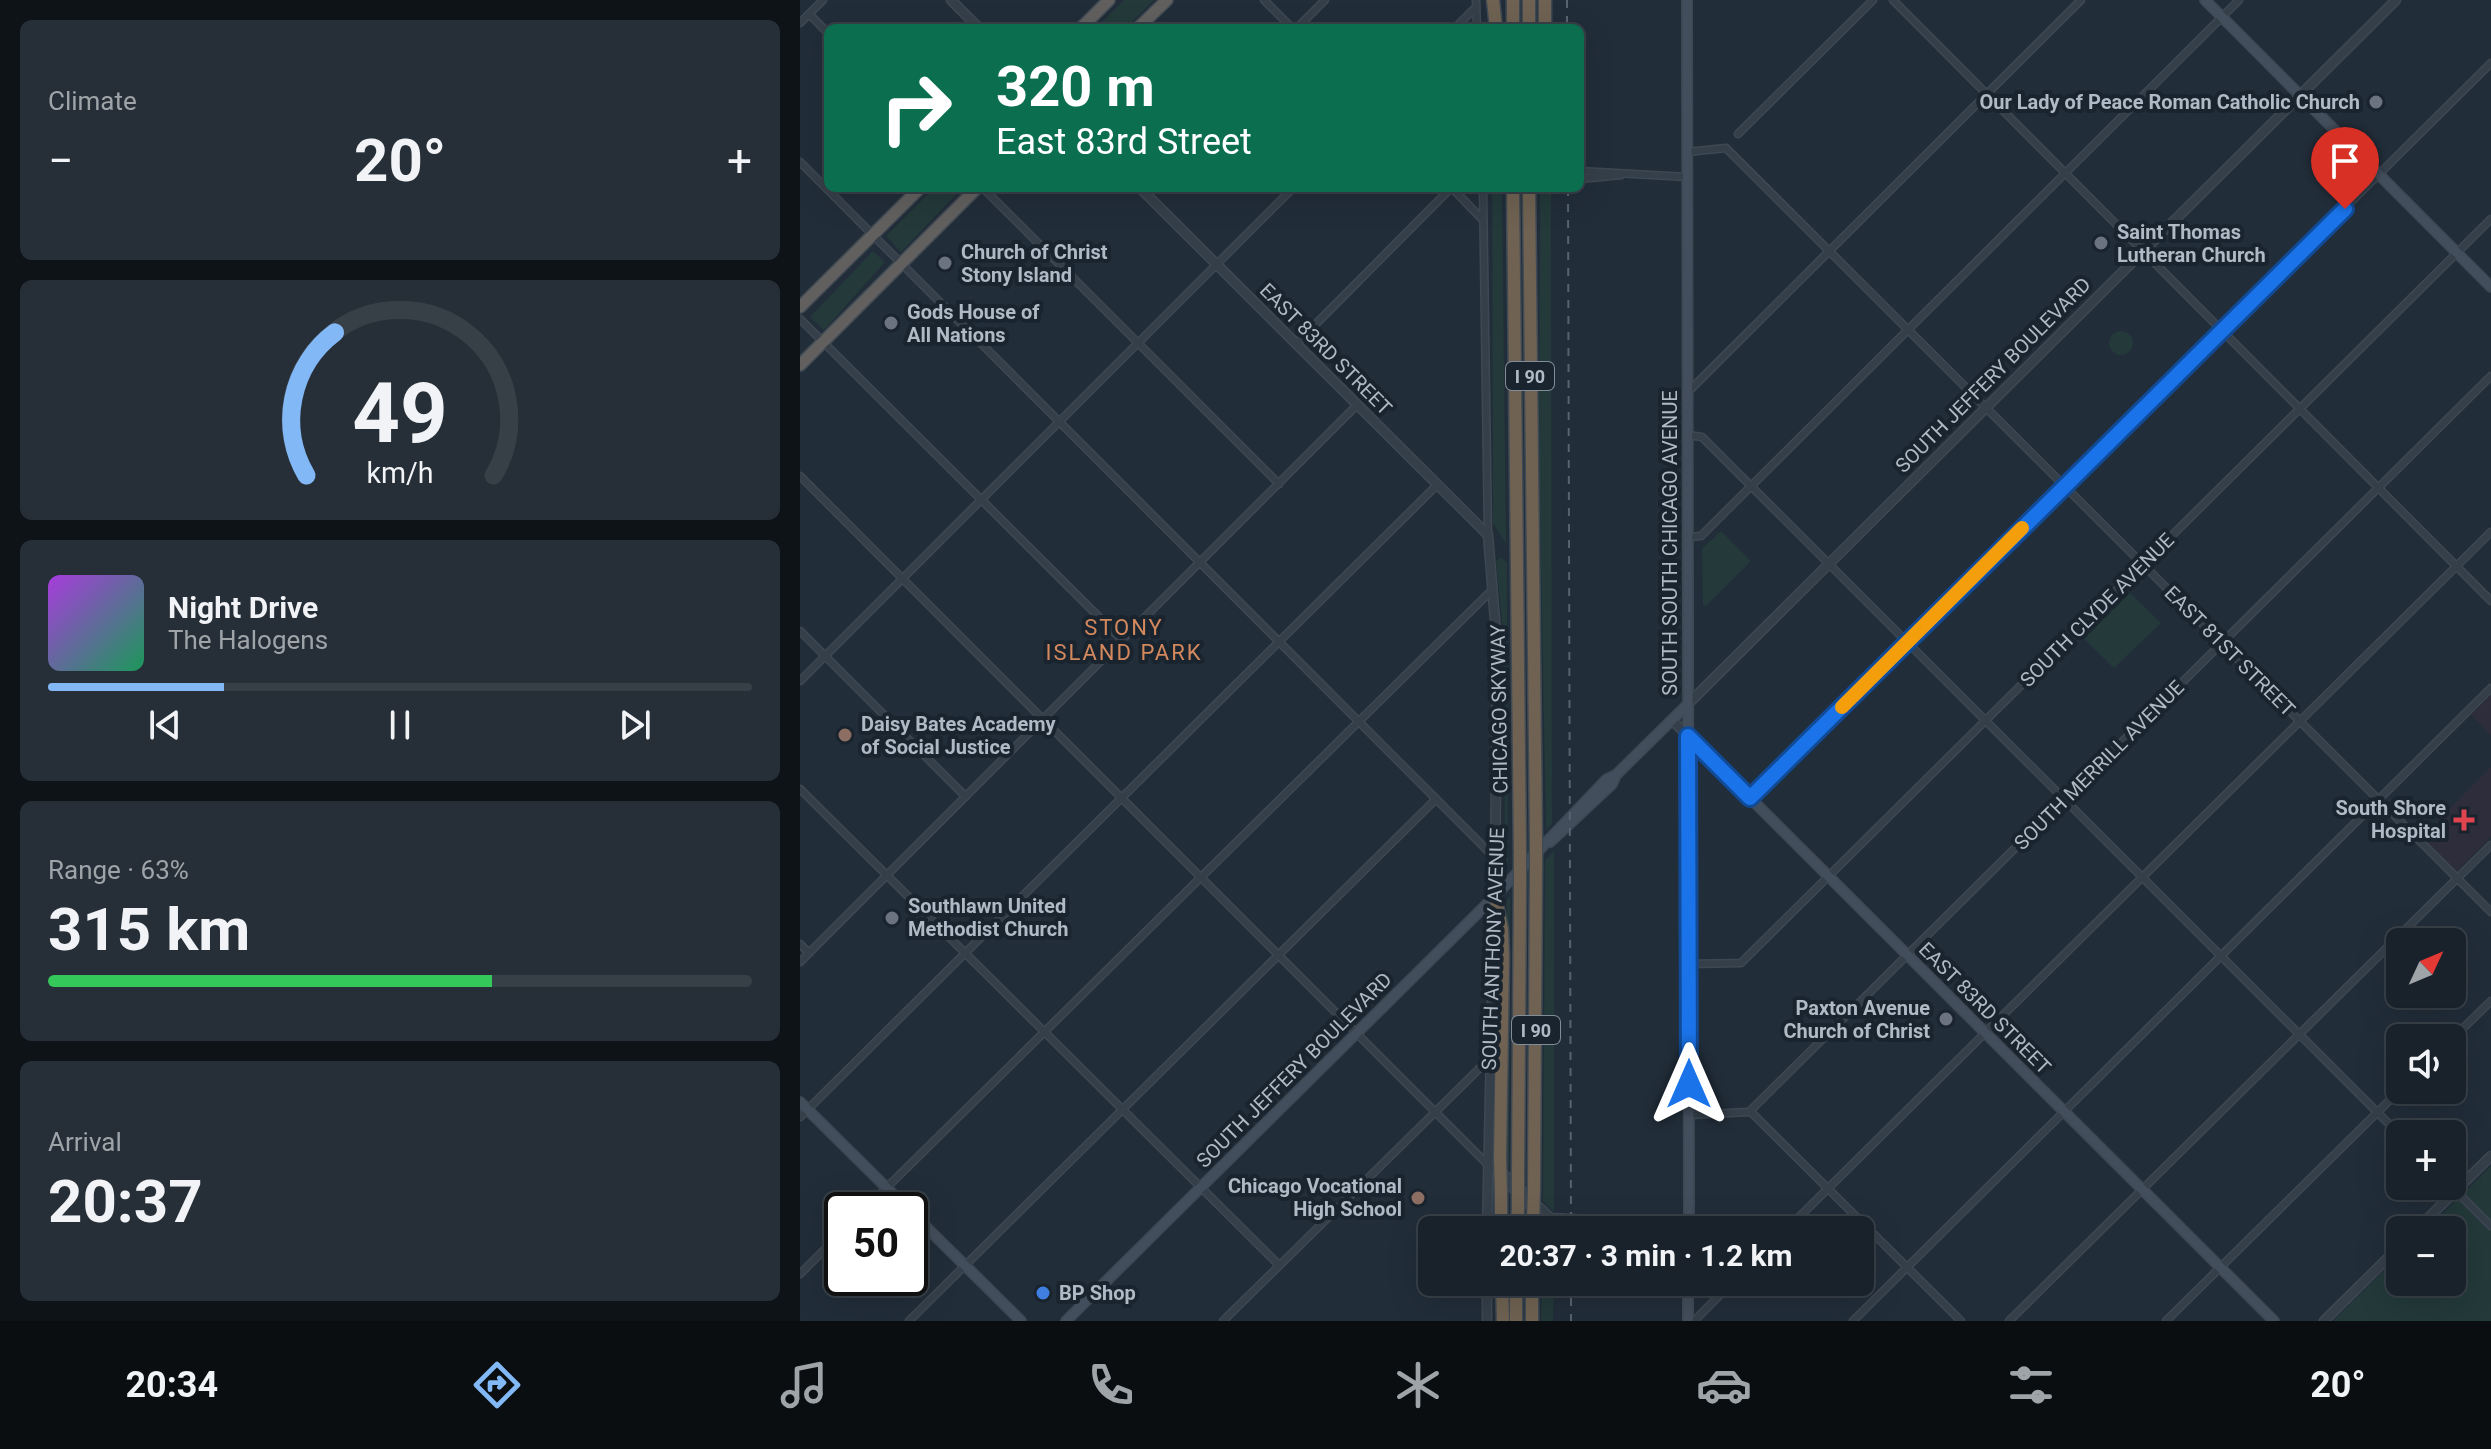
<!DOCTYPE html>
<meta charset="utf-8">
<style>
:root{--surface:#19222b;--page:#262f37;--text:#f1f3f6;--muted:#9fa4a9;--line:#373f47;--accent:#83b8f7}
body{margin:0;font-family:Roboto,sans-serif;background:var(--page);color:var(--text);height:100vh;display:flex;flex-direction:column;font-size:30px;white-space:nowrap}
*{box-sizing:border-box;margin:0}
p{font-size:26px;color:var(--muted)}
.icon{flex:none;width:44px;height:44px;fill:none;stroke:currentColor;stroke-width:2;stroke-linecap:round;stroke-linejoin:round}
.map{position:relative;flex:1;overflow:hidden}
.drawer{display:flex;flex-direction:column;gap:20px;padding:20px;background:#0e1318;width:800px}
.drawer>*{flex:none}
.guide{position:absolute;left:24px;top:24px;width:760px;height:168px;border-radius:12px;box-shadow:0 8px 32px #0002,0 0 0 2px var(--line);background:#0b6e4f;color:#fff;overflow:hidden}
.needle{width:52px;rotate:46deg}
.controls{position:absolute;left:1586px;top:928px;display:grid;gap:16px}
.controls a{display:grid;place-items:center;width:80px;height:80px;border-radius:12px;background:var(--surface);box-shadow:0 8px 32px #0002,0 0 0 2px var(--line);font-size:40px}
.speed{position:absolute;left:24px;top:1192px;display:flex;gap:16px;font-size:40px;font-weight:700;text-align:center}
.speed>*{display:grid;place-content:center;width:104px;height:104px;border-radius:50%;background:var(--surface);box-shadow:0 8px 32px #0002,0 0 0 2px var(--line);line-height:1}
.speed .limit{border:4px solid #111;border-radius:12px;background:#fff;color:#111}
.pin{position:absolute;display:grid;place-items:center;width:68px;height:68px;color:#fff;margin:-82px -34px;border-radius:50% 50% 50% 0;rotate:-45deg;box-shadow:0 0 8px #0007}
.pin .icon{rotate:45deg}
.me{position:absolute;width:88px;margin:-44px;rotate:0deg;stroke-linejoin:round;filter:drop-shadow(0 0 6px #0008)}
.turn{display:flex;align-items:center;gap:28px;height:168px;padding:0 40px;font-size:36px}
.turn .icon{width:104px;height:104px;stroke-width:2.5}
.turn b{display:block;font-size:56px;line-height:68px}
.big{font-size:60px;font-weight:700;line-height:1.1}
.drawer .card{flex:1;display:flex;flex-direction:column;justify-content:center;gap:12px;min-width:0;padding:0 28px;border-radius:12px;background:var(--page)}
.drawer .dial{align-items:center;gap:0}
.dial svg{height:208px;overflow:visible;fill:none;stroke:var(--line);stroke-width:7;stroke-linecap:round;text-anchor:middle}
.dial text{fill:var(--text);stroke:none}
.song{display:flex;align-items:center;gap:24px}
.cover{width:96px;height:96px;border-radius:12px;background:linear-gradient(135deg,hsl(280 70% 55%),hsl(150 70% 35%))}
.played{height:8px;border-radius:4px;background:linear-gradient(90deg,var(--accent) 25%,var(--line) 25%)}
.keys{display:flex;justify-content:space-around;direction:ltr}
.heat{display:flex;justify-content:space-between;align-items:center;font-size:44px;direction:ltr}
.charge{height:12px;border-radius:6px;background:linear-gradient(90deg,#34c759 63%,var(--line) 0)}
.trip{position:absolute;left:618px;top:1216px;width:456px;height:80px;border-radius:12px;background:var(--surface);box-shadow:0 8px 32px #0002,0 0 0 2px var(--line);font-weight:700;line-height:80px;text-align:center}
.dock{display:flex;height:128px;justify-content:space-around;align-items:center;background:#0a0e11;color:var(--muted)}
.dock .icon{width:56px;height:56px}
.dock .current{color:var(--accent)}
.dock b{font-size:36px;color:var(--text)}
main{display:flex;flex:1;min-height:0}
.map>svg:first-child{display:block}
.medical{fill:#2e2d3b}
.green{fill:#23393a}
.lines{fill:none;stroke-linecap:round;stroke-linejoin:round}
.minor-casing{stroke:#3e4853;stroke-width:9}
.tertiary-casing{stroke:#3e4853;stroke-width:11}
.secondary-casing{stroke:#3e4853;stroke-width:12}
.trunk-casing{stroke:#404a54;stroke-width:14}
.motorway-casing{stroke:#404a54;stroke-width:15}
.minor{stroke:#353f49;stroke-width:6}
.tertiary{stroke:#353f49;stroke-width:8}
.secondary{stroke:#434e5c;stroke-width:9}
.trunk{stroke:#61605e;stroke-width:11}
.motorway{stroke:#6f6252;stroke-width:12}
.rail{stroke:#576370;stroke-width:2;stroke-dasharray:8 8;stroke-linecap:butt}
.motorway-bridge-casing{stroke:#404a54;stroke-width:15;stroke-linecap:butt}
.motorway-bridge{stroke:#6f6252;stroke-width:12}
.route-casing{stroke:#114b97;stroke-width:20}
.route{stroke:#1a73e8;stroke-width:14}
.slow{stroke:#f59e0b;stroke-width:14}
.worship-dot{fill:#6b7280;stroke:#1a242e;stroke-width:3}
.education-dot{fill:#8d6e63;stroke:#1a242e;stroke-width:3}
.health-dot{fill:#e0444e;stroke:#1a242e;stroke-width:3}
.shop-dot{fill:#3f7fe0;stroke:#1a242e;stroke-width:3}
.labels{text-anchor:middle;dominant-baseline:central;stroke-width:8;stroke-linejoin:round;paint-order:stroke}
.shield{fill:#1a242e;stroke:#838d98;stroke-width:2}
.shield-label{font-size:18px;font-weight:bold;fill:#b0bac6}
.poi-label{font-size:20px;font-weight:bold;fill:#b0bac6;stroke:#1a242e;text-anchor:start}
.street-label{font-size:20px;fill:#b0bac6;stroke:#1a242e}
.neighbourhood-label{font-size:22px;letter-spacing:2px;fill:#d3885e;stroke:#1a242e}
</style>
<main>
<section class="drawer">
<div class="card"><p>Climate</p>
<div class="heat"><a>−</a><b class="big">20°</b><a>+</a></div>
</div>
<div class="card dial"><svg viewBox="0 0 100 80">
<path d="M14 69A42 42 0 1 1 86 69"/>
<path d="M14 69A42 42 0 0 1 25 14" stroke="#83b8f7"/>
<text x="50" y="56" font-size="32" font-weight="700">49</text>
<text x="50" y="72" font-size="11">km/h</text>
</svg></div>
<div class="card">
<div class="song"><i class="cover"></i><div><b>Night Drive</b><p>The Halogens</p></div></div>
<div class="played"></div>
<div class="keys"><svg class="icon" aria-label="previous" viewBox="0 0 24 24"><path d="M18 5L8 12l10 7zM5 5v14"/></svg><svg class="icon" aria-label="pause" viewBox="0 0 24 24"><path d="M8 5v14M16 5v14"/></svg><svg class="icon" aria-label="next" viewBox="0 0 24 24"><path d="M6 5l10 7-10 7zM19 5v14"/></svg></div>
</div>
<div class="card"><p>Range · 63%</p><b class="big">315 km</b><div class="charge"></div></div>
<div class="card"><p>Arrival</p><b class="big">20:37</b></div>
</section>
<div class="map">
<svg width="1691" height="1321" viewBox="0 0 1691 1321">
<rect width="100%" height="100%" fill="#212d39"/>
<!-- medical -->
<g class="medical">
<polygon points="1691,695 1691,736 1671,715"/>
<polygon points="1691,767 1691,837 1656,872 1621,837"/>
</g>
<!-- green -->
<g class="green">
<polygon points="324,0 354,0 326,28 296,28"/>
<polygon points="134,188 162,188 101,252 86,236"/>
<polygon points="692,188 702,188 706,544 693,523"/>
<polygon points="740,188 751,188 752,824 746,830 739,462"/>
<polygon points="73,251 85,262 24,330 10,317"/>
<circle cx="1321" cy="343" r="12"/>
<polygon points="921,531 951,561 906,606 903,605 902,549"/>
<polygon points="700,557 707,562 707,573 708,865 705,862 704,640 696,562"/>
<polygon points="1330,593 1361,623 1314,668 1284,639"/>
<polygon points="754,851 754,1212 743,1201 745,860"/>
<polygon points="710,896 709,1167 705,1163 707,901"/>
<polygon points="1691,1166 1691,1321 1533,1321 1600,1255 1600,1282 1652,1282 1652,1230 1626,1230"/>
<polygon points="742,1282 754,1282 753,1321 741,1321"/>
</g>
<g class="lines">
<!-- minor casing -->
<g class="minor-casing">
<g id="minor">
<polyline points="464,0 492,28"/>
<polyline points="676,0 677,28"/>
<polyline points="1093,0 1691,601"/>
<polyline points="9,14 28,33"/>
<polyline points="0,23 23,0"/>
<polyline points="497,28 525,0"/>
<polyline points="655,28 676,7"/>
<polyline points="938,134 1073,0"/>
<polyline points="887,152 926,148 1691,912"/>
<polyline points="0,162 696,859"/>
<polyline points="780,171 887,177"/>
<polyline points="780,179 821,175"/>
<polyline points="183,188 479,484"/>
<polyline points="652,188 683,220"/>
<polyline points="683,188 688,535"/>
<polyline points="0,319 322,640"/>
<polyline points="496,344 651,188"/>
<polyline points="887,393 1281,0"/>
<polyline points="888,435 902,437 1600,1135"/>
<path d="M0,476L745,1222C763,1229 798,1230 817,1222"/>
<polyline points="888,537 901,536 1439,0"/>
<polyline points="0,631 165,796"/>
<polyline points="0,681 493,188"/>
<polyline points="0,789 479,1265"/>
<polyline points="950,798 1691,63"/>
<polyline points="0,944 9,953"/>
<polyline points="0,962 557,405"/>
<polyline points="888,964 941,963 1691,219"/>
<polyline points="1652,1039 1691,1001"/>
<polyline points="950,1111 1161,1321"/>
<polyline points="889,1115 949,1112 1691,376"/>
<polyline points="0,1117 637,485"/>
<polyline points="703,1172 751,1217 889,1224"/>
<polyline points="1651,1186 1691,1226"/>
<polyline points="64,1210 693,589"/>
<polyline points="986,1230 1691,532"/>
<polyline points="0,1274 42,1232"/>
<polyline points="109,1321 636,799"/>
<polyline points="423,1321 689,1059"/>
<polyline points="894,1321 933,1282"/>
<polyline points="1053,1321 1691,688"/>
<polyline points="1209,1321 1691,845"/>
<polyline points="1366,1321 1600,1090"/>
</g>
</g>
<!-- tertiary casing -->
<g class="tertiary-casing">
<g id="tertiary">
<polyline points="151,0 179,28"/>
<polyline points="340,188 688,535 697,645 695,897"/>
<polyline points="888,704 1596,0"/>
<polyline points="872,720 888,736"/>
<polyline points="687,1230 694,911"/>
<polyline points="1616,1230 1691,1156"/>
<polyline points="687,1282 687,1321"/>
<polyline points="1524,1321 1600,1246"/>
</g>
</g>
<!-- secondary casing -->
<g class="secondary-casing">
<g id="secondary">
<polyline points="887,0 889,1230"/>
<polyline points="1405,0 1691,287"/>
<polyline points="888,736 1474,1321"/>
<polyline points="750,842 812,784 816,775"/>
<polyline points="0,1102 109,1210"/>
<polyline points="110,1211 221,1321"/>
<polyline points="266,1321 695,896 807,779 816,775 888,704"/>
<polyline points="888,1321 888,1282"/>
</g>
</g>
<!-- trunk casing -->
<g class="trunk-casing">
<g id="trunk">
<polyline points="281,28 309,0"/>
<polyline points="338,28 367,0"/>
<polyline points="0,307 120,188"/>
<polyline points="0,365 177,188"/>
</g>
</g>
<!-- motorway casing -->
<g class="motorway-casing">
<g id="motorway">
<polyline points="693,0 696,28"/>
<polyline points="713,0 713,28"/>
<polyline points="729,0 729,28"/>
<polyline points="745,0 745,28"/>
<polyline points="713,188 720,854"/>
<polyline points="729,188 736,838"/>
<polyline points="695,896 702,929 703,957 700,1158"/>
<polyline points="718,1175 720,886"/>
<polyline points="734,1189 736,870"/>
<polyline points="701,1192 701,1230"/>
<polyline points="717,1230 718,1208"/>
<polyline points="702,1282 703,1321"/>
<polyline points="716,1321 716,1282"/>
<polyline points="732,1321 732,1282"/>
</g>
</g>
<!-- minor -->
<use href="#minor" class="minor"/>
<!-- tertiary -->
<use href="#tertiary" class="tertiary"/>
<!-- secondary -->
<use href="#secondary" class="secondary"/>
<!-- trunk -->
<use href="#trunk" class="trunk"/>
<!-- motorway -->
<use href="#motorway" class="motorway"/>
<!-- rail -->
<g class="rail">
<polyline points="767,0 767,28"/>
<polyline points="768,188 771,1230"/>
<polyline points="771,1282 771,1321"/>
</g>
<!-- motorway-bridge casing -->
<g class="motorway-bridge-casing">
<g id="motorway-bridge">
<polyline points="736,838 736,870"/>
<polyline points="720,886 720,854"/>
<polyline points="700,1158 701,1192"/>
<polyline points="718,1208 718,1175"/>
<polyline points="733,1224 734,1189"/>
</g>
</g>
<!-- motorway-bridge -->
<use href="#motorway-bridge" class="motorway-bridge"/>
</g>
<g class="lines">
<!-- route casing -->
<g class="route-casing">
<polyline id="route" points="889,1084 888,736 950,798 1545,209"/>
</g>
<!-- route -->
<use href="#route" class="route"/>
<!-- slow -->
<polyline class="slow" points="1042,707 1222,528"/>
</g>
<!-- markers -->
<g class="worship-dot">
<circle cx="1576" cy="102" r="8"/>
<circle cx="1301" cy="243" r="8"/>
<circle cx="145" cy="263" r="8"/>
<circle cx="91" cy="323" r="8"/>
<circle cx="92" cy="918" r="8"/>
<circle cx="1146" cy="1019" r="8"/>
</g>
<g class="education-dot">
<circle cx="45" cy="735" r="8"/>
<circle cx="618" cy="1198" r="8"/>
</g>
<path class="health-dot" d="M1660 808h8v8h8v8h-8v8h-8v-8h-8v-8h8z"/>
<circle class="shop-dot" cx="243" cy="1293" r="8"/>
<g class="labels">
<!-- shield labels -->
<g class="shield">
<rect x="706" y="362" width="48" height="28" rx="6"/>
<rect x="712" y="1016" width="48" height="28" rx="6"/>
</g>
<g class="shield-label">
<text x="730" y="376">I 90</text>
<text x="736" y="1030">I 90</text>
</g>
<!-- poi labels -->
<g class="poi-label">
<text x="1560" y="102" text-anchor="end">Our Lady of Peace Roman Catholic Church</text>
<text x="1317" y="232">Saint Thomas<tspan x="1317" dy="23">Lutheran Church</tspan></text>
<text x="161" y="252">Church of Christ<tspan x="161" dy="23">Stony Island</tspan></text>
<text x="107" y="312">Gods House of<tspan x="107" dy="23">All Nations</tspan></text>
<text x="61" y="724">Daisy Bates Academy<tspan x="61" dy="23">of Social Justice</tspan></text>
<text x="1646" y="808" text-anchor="end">South Shore<tspan x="1646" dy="23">Hospital</tspan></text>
<text x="108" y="906">Southlawn United<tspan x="108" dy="23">Methodist Church</tspan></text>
<text x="1130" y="1008" text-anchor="end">Paxton Avenue<tspan x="1130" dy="23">Church of Christ</tspan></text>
<text x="602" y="1186" text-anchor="end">Chicago Vocational<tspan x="602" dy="23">High School</tspan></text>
<text x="259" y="1293">BP Shop</text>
</g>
<!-- street labels -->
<g class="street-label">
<text transform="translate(526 349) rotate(45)">EAST 83RD STREET</text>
<text transform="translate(1193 375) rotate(-45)">SOUTH JEFFERY BOULEVARD</text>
<text transform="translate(870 543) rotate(-90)">SOUTH SOUTH CHICAGO AVENUE</text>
<text transform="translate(1297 610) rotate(-45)">SOUTH CLYDE AVENUE</text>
<text transform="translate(1430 651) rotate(45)">EAST 81ST STREET</text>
<text transform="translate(699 709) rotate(-91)">CHICAGO SKYWAY</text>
<text transform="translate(1299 765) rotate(-45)">SOUTH MERRILL AVENUE</text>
<text transform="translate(693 949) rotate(-88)">SOUTH ANTHONY AVENUE</text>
<text transform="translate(1185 1008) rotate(45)">EAST 83RD STREET</text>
<text transform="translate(494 1070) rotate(-45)">SOUTH JEFFERY BOULEVARD</text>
</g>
<!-- neighbourhood labels -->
<g class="neighbourhood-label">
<text x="324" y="627">STONY<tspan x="324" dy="25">ISLAND PARK</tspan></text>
</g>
</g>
</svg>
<div class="controls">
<a><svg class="needle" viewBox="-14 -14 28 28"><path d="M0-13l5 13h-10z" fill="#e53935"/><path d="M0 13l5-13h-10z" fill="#9fa4a9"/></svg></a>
<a><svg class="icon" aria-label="sound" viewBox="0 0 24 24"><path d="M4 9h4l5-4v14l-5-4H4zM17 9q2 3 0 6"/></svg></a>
<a>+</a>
<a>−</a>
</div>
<div class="speed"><div class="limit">50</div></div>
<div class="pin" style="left:1545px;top:209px;background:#d93025"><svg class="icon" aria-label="arrive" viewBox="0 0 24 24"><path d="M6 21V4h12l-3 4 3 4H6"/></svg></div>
<svg class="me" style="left:889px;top:1084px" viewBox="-20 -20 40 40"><path d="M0-17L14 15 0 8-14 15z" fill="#1a73e8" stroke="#fff" stroke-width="4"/></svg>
<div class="trip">20:37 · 3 min · 1.2 km</div>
<div class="guide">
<div class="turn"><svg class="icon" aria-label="right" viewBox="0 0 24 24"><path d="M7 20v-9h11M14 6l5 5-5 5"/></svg><div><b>320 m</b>East 83rd Street</div></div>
</div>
</div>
</main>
<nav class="dock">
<b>20:34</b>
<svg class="icon current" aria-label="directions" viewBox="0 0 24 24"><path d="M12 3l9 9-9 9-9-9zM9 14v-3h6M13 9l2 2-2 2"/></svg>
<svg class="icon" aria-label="music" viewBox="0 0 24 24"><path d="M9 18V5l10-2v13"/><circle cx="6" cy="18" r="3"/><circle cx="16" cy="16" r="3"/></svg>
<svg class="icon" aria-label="phone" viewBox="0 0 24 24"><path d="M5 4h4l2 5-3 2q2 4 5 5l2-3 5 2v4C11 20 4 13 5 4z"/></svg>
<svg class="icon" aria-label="climate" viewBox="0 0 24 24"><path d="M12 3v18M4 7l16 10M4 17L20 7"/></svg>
<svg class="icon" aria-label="car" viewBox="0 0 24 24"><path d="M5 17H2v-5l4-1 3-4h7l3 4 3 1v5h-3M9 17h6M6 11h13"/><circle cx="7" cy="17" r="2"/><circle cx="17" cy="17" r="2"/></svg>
<svg class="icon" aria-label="filters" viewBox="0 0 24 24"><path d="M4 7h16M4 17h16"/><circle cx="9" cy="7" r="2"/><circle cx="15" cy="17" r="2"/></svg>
<b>20°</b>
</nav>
